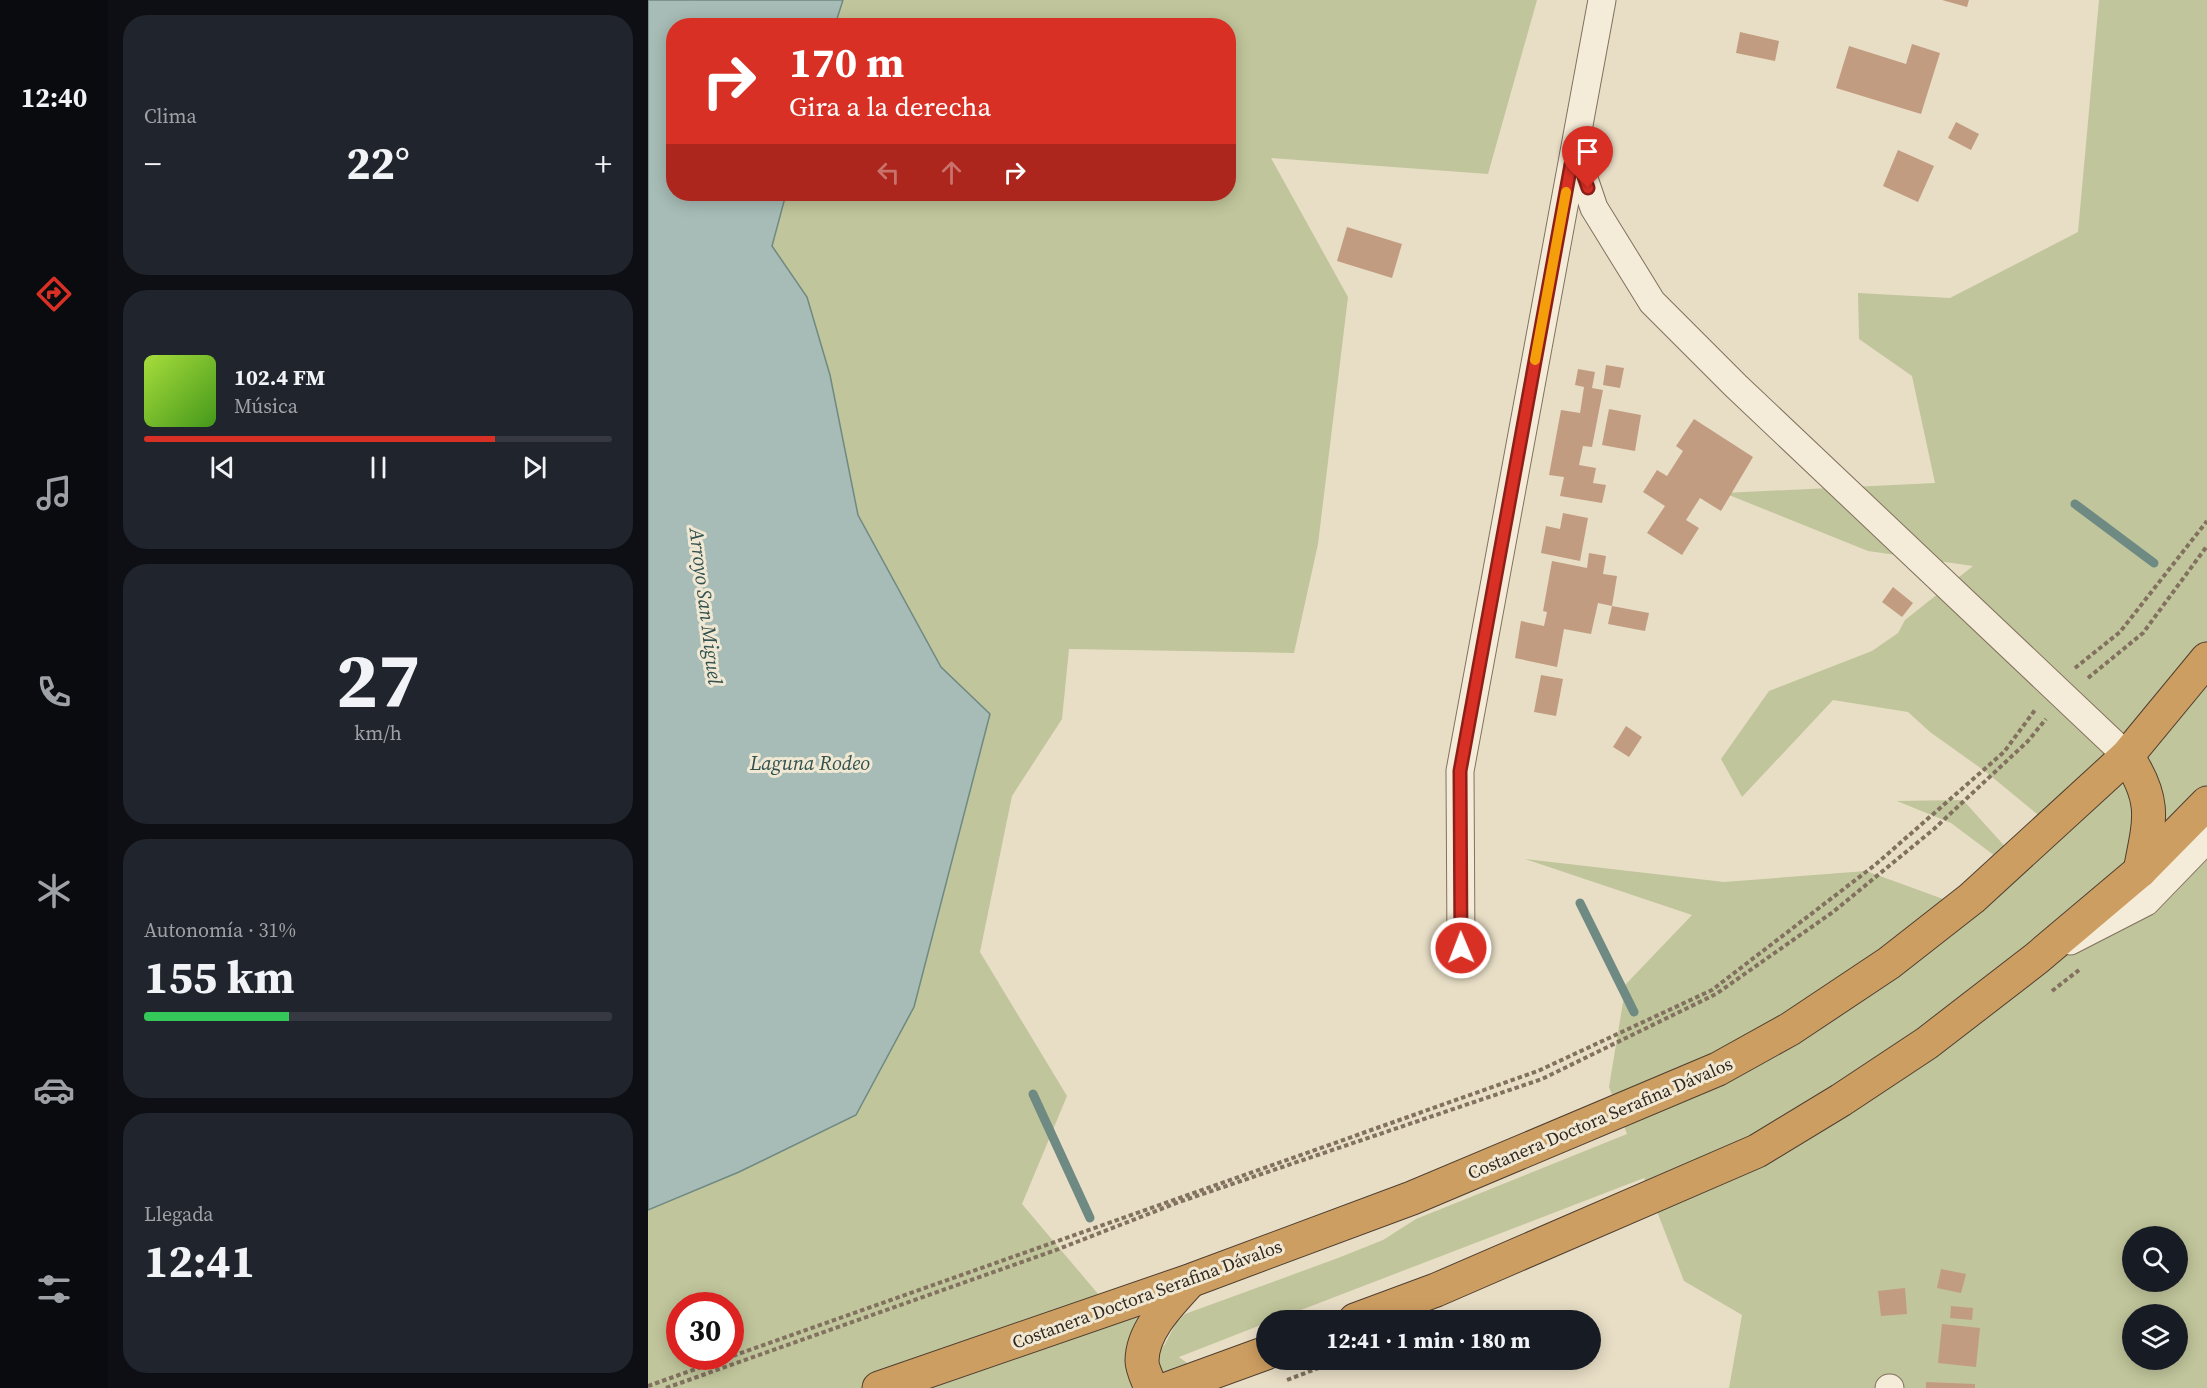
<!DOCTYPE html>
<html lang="es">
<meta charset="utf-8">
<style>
:root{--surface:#171b24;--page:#20242c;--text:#f1f3f6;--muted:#9ea1a6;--line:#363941;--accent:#d93025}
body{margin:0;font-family:"Source Serif 4",serif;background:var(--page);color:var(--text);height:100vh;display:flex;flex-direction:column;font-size:22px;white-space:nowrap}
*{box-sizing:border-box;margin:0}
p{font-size:20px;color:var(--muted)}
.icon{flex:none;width:33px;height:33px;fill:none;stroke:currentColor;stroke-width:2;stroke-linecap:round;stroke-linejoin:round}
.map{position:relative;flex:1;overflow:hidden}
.panel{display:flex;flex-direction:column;gap:15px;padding:15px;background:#0d0f14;width:540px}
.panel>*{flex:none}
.hud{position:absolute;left:18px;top:18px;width:570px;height:183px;border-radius:24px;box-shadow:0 3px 15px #0003;background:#d93025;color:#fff;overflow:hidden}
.fabs{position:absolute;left:1474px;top:1226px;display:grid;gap:12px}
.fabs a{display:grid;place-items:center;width:66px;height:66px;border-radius:50%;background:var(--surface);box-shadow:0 3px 15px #0003;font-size:30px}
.speed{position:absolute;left:18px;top:1292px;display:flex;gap:12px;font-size:30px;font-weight:700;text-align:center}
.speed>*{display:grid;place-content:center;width:78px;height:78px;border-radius:50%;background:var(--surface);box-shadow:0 3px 15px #0003;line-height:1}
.speed .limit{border:9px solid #d22;background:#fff;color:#111}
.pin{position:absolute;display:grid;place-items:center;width:51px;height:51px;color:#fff;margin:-62px -26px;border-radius:50% 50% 50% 0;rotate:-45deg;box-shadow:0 0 6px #0007}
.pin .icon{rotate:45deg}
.me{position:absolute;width:66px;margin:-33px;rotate:359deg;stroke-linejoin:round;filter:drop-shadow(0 0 4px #0008)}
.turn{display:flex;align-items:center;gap:21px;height:126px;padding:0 24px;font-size:27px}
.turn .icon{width:78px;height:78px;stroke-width:2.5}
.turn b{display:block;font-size:42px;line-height:51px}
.lanes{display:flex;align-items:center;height:57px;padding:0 24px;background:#0003;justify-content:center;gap:30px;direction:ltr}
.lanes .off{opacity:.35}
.big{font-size:45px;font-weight:700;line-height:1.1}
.panel .widget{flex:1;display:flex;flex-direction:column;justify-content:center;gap:9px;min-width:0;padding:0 21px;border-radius:24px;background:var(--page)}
.panel .dial{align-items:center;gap:0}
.dial b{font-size:78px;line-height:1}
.song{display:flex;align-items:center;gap:18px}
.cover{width:72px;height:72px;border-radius:9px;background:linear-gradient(135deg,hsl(80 70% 55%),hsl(100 70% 35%))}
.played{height:6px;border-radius:3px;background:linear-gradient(90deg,var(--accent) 75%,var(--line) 75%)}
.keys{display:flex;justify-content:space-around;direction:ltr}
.heat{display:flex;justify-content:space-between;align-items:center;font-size:33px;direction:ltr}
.charge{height:9px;border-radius:4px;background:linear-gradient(90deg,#34c759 31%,var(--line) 0)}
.trip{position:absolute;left:608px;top:1310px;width:345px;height:60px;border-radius:30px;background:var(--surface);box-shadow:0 3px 15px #0003;font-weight:700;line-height:60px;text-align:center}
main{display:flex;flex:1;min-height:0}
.menu{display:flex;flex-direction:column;width:108px;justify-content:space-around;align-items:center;background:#090b0e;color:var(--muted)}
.menu .icon{width:42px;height:42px}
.menu .current{color:var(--accent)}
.menu b{font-size:27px;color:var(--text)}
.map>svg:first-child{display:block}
.green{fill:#c0c59b;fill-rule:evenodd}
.water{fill:#a7bcb6;stroke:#6f8983;stroke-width:1.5}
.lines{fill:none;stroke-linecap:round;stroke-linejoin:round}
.stream{stroke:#6f8983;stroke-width:9}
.building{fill:#c29c80}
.street-casing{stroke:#81715e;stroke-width:29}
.highway-casing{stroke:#4f3f31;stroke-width:35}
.path{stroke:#81715e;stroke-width:4;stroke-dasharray:4.5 3;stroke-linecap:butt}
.street{stroke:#f4ecd8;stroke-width:27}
.highway{stroke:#cd9e61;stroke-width:33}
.route-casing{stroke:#8d1f18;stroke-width:15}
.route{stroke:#d93025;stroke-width:10}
.slow{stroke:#f59e0b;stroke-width:10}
.labels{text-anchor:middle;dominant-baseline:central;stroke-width:6;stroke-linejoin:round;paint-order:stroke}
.street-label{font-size:18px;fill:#332920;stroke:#f1e8d4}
.water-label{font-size:20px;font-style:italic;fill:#31514f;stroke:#f1e8d4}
</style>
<main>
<nav class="menu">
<b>12:40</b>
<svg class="icon current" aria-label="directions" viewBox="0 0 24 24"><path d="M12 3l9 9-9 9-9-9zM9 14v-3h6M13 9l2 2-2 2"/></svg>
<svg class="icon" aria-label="music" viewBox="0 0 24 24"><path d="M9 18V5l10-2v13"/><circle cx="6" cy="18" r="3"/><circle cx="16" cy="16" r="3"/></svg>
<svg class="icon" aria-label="phone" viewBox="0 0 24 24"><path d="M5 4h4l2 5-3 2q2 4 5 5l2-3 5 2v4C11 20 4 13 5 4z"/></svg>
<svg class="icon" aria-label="climate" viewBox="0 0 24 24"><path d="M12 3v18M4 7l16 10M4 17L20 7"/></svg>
<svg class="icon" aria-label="car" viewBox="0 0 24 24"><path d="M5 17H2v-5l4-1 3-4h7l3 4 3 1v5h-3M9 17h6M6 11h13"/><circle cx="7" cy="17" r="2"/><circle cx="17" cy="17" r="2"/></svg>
<svg class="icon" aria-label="filters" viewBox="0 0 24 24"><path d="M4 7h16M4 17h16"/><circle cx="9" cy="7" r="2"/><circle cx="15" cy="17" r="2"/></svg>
</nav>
<section class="panel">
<div class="widget"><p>Clima</p>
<div class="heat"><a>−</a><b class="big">22°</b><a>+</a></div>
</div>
<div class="widget">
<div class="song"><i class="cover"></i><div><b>102.4 FM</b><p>Música</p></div></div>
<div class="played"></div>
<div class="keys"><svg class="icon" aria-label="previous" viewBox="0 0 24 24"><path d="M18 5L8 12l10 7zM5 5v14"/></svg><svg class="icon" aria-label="pause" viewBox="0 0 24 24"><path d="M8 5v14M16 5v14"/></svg><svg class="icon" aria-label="next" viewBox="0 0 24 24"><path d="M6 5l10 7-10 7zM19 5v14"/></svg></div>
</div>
<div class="widget dial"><b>27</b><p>km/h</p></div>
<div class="widget"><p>Autonomía · 31%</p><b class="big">155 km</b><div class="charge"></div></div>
<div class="widget"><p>Llegada</p><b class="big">12:41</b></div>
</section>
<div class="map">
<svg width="1559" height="1388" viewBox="0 0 1559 1388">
<rect width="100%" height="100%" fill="#e8dec6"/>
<!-- green -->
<path class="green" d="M0,0H889L840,174L623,158L700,297L670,544L646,653L421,649L414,719L364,796L332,952L419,1096L374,1204L456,1301L492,1314L491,1327L516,1346L528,1323L537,1314L690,1258L735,1240L768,1219L979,1134L961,1087L978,984L1044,915L877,859L1076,882L1218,871L1309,904L1347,856L1303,823L1249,801L1315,800L1371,862L1398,844L1389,814L1338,772L1282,732L1260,712L1185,700L1094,797L1073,759L1121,691L1224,651L1250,633L1257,620L1325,566L1220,551L1076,493L1287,483L1264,376L1211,339L1210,293L1302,298L1430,232L1451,0H1559V1388H1081L1094,1315L1036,1281L996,1178L627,1320H618V1323L531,1357L572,1388H0ZM26,26H580V194H26ZM1485,1236H1530V1281H1485ZM32,1305H82V1356H32ZM1485,1314H1530V1359H1485Z"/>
<!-- water -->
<polygon class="water" points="0,0 195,0 187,25 26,26 26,194 138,194 124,246 159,297 182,375 210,515 293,667 342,714 266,1007 208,1115 91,1172 0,1210"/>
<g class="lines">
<!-- stream -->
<g class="stream">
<polyline points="1427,504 1506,563"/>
<polyline points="932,903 986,1012"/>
<polyline points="385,1094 442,1218"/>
</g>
</g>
<!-- building -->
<g class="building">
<polygon points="1294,0 1321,0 1319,7"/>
<polygon points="1092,32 1131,41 1127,61 1088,53"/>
<polygon points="1264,44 1292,53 1273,114 1188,88 1201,46 1258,64"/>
<polygon points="1308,122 1331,134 1323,150 1300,138"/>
<polygon points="1250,150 1286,166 1270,202 1235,186"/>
<polygon points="699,227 754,244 744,278 689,261"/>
<polygon points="958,365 976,368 972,388 955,385"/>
<polygon points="930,369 947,372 944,388 955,390 944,447 935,446 931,465 948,468 945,483 958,485 954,503 912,496 916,477 901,475 913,410 932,413 936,387 927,385"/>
<polygon points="961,409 993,415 987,451 954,445"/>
<polygon points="1046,419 1105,457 1073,511 1052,498 1038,520 1051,528 1034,555 999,533 1017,506 995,492 1009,470 1019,476 1035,451 1028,446"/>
<polygon points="915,513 940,518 932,561 893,553 898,526 912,529"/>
<polygon points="941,553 958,556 955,574 969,576 964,606 950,603 943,634 916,629 909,667 867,658 873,621 896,626 899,612 895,611 904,561 939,568"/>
<polygon points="1245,587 1265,603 1254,617 1234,602"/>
<polygon points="964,606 1001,613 997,631 960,624"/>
<polygon points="893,675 915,679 908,716 886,712"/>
<polygon points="978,726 994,737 981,757 965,747"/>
<polygon points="1293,1269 1318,1274 1313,1293 1289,1288"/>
<polygon points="1257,1288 1259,1314 1233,1316 1230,1291"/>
<polygon points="1303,1306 1325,1308 1324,1320 1302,1318"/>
<polygon points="1294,1324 1332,1328 1328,1367 1290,1363"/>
<polygon points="1278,1382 1327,1384 1327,1388 1278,1388"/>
</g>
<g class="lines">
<!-- street casing -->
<g class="street-casing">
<g id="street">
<polyline points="927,152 946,208 1004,302 1088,386 1479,756"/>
<polyline points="1422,941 1498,902 1559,839"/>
<polyline points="813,948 812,771 954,0"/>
<polyline points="1241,1388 1242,1388"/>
</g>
</g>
<!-- highway casing -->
<g class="highway-casing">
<g id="highway">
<path d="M1479,756C1509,801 1502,820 1492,871"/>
<polyline points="707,1320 788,1290 1109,1151 1193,1100 1279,1043 1389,958 1492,871 1559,803"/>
<polyline points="231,1388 544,1280 764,1198 1070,1069 1142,1029 1241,963 1324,898 1479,756 1559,659"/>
<path d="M503,1388C500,1380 494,1369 494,1361C494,1330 523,1302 542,1281"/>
<polyline points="522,1388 618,1353"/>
</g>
</g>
<!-- path -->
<g class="path">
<polyline points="1427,668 1472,632 1559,521"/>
<polyline points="1440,678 1495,633 1559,546"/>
<polyline points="1404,991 1431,970"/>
<polyline points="639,1380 694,1359"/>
<polyline points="0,1386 890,1071 1064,990 1227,865 1356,752 1387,710"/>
<polyline points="18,1388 408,1250 531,1202 894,1079 1068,994 1185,912 1286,829 1380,741 1398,719"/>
</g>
<!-- street -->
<use href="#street" class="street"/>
<!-- highway -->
<use href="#highway" class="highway"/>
</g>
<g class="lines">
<!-- route casing -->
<g class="route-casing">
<polyline id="route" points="813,948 812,771 926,148 940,188"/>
</g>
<!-- route -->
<use href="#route" class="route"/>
<!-- slow -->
<polyline class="slow" points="887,360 918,192"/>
</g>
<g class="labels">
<!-- street labels -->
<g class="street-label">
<text transform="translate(952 1118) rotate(-23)">Costanera Doctora Serafina Dávalos</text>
<text transform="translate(499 1294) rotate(-20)">Costanera Doctora Serafina Dávalos</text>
</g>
<!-- water labels -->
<g class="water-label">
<text transform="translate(58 606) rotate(83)">Arroyo San Miguel</text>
<text x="162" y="763">Laguna Rodeo</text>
</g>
</g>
</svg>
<div class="fabs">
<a><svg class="icon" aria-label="search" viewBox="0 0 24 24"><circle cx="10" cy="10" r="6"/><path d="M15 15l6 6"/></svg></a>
<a><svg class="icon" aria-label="layers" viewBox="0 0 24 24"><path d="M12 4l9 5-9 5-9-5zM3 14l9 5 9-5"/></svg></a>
</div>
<div class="speed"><div class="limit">30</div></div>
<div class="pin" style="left:940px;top:188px;background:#d93025"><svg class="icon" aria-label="arrive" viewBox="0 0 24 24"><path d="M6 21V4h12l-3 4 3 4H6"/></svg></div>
<svg class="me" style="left:813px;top:948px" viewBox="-20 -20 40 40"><circle r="17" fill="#d93025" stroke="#fff" stroke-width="3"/><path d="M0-11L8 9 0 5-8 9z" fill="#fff"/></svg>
<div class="trip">12:41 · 1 min · 180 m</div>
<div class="hud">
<div class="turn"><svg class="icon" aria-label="right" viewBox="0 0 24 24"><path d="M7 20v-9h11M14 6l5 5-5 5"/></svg><div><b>170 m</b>Gira a la derecha</div></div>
<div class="lanes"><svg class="icon off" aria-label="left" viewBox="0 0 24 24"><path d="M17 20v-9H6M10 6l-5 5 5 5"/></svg><svg class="icon off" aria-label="ahead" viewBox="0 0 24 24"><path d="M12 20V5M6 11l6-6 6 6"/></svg><svg class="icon" aria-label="right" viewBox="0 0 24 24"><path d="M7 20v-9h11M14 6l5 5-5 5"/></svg></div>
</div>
</div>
</main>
